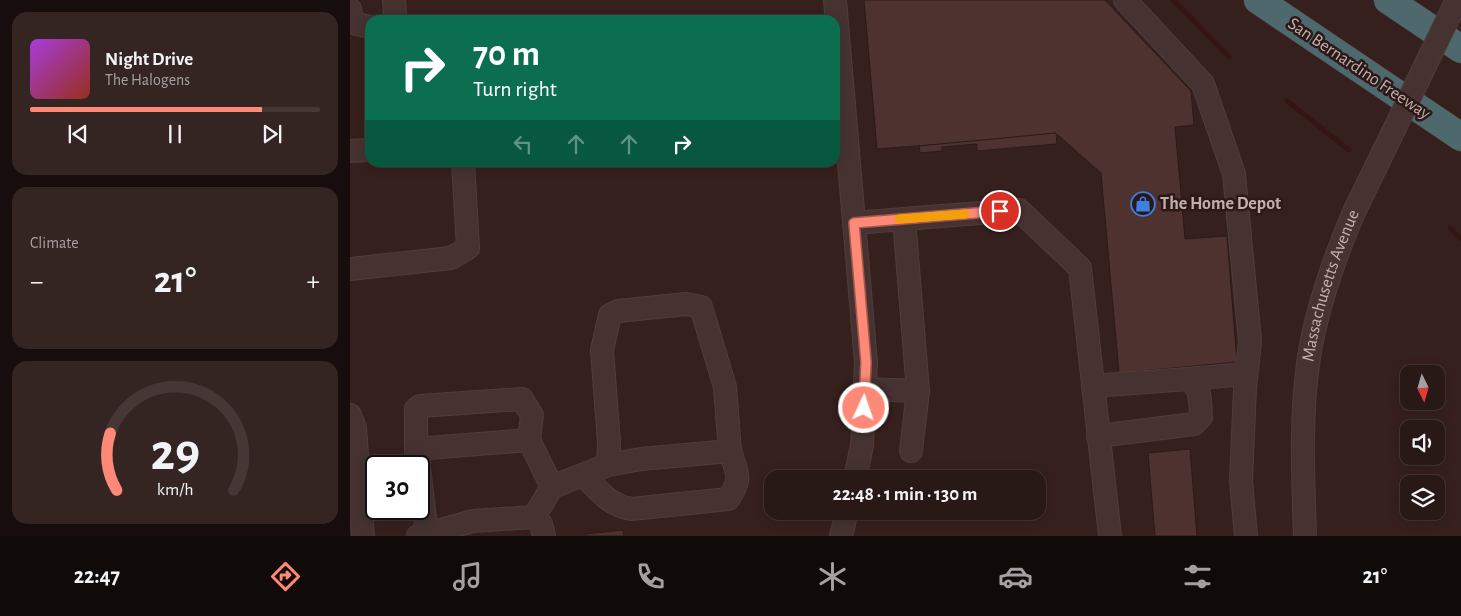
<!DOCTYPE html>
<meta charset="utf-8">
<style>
:root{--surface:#281816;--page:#342523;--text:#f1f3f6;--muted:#a5a0a1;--line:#443735;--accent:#fd8976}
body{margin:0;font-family:"Alegreya Sans",sans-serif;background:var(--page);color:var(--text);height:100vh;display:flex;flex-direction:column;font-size:19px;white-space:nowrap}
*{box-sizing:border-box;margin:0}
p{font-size:16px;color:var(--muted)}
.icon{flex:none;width:28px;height:28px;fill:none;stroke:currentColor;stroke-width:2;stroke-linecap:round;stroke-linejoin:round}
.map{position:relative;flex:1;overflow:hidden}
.side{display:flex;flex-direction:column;gap:12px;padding:12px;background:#160d0c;width:350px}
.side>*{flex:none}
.top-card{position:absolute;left:15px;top:15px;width:475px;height:152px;border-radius:15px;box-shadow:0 2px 12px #0003,0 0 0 1px var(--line);background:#0b6e4f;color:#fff;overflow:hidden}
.needle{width:32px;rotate:175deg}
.buttons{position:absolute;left:1050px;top:365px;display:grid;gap:10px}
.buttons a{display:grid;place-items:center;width:45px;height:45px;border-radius:10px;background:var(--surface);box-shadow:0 2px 12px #0003,0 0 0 1px var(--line);font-size:25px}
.speed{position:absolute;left:15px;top:455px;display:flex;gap:10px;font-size:25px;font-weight:700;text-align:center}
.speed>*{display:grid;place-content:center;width:65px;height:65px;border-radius:50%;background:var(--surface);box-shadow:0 2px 12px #0003,0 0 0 1px var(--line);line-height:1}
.speed .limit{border:2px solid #111;border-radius:8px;background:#fff;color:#111}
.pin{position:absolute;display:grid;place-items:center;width:42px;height:42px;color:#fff;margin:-21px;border:2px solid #fff;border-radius:50%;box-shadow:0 1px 5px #0007}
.me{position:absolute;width:55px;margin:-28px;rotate:3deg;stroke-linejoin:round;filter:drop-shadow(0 0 4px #0008)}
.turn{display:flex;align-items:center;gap:18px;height:105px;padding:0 25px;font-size:22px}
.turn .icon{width:65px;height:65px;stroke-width:2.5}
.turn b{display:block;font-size:35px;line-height:42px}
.lanes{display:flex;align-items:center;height:48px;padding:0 25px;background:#0003;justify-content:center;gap:25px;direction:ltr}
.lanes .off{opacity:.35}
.big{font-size:38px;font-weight:700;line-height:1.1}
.side .tile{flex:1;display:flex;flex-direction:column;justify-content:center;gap:8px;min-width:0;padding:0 18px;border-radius:15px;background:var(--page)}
.side .dial{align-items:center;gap:0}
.dial svg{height:130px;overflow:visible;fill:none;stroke:var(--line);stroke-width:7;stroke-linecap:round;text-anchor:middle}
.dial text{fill:var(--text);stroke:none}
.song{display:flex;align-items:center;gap:15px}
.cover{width:60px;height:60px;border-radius:8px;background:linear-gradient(135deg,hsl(280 70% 55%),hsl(10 70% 35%))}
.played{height:5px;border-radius:2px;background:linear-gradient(90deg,var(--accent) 80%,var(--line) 80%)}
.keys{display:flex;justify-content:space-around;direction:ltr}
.heat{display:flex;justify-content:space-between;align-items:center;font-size:28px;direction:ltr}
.trip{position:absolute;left:414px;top:470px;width:282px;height:50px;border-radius:15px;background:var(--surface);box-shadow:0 2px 12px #0003,0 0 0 1px var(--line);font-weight:700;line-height:50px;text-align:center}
.dock{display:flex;height:80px;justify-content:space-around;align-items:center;background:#100a09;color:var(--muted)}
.dock .icon{width:35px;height:35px}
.dock .current{color:var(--accent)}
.dock b{font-size:22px;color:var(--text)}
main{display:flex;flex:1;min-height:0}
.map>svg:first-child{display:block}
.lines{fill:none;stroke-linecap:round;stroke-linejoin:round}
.stream{stroke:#331511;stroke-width:5}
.building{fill:#4d322f;stroke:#2c1b19}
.minor-casing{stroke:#4f3d3a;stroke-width:24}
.highway-casing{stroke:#4d3b39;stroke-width:29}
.minor{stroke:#463331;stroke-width:22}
.highway{stroke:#4d696d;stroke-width:28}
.minor-bridge-casing{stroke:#4f3d3a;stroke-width:24;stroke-linecap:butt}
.minor-bridge{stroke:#463331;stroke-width:22}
.route-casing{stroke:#a4594d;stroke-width:12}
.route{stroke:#fd8976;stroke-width:9}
.slow{stroke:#f59e0b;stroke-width:9}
.labels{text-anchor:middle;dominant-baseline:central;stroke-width:5;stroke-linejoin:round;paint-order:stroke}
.street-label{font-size:18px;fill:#c4aeaa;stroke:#2a1917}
.poi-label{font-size:18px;font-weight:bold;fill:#c4aeaa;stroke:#2a1917;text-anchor:start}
</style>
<main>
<section class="side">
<div class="tile">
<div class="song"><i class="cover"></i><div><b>Night Drive</b><p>The Halogens</p></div></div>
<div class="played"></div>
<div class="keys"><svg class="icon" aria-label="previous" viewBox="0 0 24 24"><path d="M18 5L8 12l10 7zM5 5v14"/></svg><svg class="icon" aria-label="pause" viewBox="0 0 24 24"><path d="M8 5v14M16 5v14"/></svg><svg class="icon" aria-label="next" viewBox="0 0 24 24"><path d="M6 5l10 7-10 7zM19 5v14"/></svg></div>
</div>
<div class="tile"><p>Climate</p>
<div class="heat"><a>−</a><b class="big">21°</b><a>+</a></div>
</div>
<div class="tile dial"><svg viewBox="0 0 100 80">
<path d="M14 69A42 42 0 1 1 86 69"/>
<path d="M14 69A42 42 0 0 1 10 34" stroke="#fd8976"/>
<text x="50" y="56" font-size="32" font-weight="700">29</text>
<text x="50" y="72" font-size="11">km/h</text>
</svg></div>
</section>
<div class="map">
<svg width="1111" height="536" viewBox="0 0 1111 536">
<rect width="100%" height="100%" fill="#36201d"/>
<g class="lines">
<!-- stream -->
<g class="stream">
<polyline points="823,0 879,57"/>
<polyline points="937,101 999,150"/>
<polyline points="1100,228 1111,239"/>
</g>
</g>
<!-- building -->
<g class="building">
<polygon points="514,0 755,0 841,91 844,125 825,127 835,239 877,236 887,362 769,373 751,173 708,135 527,149"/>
<polygon points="706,133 707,144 627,151 627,144 592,147 592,151 570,153 569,146"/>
<polygon points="840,449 847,536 805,536 798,453"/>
<polygon points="273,530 274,536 236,536 236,534"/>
</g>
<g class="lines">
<!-- minor casing -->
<g class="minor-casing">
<g id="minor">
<polyline points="485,0 516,362 512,445 505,479"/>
<polyline points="775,0 853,84 884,174 900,341 895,388 891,481 896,536"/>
<polyline points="0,9 2,20 7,24 20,27"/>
<polyline points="43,20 45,14 44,0"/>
<polyline points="0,151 20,150"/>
<polyline points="504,223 554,219"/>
<polyline points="0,269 101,258 118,248 113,162"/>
<polyline points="837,379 896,374"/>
<path d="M743,386L837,379C852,388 850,401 851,417L844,424L748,436"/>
<polyline points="515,389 568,391"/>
<polyline points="0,415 5,428 13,536"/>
<polyline points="66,449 66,409 70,406 172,399 182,415 179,440"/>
<polyline points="561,451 568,391 554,219 669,210 730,268 760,536"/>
<polyline points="68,466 66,449 179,440 202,487"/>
<polyline points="69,468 77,534"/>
<path d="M233,475C248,490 260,506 282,509L378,499C393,479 387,473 380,451"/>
<polyline points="184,517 202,487 258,465 291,459 380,451 375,387 351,307 336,304 268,311 260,315 252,350 259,443 258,465"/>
<polyline points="68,536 123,521 184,517 191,524 194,536"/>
<polyline points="491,536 497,511"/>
<path id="s1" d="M955,536C953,477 950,415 959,357C967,306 984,259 1004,212"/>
</g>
</g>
<!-- highway casing -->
<g class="highway-casing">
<g id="highway">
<polyline points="908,0 1111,137"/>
<polyline points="1038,0 1111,49"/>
</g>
</g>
<!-- minor -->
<use href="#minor" class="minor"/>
<!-- highway -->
<use href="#highway" class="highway"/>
<!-- minor-bridge casing -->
<g class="minor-bridge-casing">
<polyline id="minor-bridge" points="1004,212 1107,0"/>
</g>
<!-- minor-bridge -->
<use href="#minor-bridge" class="minor-bridge"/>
</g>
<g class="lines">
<!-- route casing -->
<g class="route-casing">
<polyline id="route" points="514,408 516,362 504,223 650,211"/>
</g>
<!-- route -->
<use href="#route" class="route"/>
<!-- slow -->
<polyline class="slow" points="549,219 615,214"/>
</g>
<!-- icons -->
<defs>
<g id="shop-ring" transform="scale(1.25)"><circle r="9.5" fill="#2a1917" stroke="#3f7fe0" stroke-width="1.5"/><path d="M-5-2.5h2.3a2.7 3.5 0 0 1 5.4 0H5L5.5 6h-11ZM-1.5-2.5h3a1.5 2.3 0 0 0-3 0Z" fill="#3f7fe0"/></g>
</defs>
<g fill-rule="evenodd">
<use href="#shop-ring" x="793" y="204"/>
</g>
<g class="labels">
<!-- street labels -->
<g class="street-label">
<text transform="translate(1009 69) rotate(34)">San Bernardino Freeway</text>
<text stroke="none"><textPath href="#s1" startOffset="254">Massachusetts Avenue</textPath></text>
</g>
<!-- poi labels -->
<g class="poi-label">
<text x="810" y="204">The Home Depot</text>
</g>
</g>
</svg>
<div class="buttons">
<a><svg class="needle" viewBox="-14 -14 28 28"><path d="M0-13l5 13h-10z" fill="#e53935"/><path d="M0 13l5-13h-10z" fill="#a5a0a1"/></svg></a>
<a><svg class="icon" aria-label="sound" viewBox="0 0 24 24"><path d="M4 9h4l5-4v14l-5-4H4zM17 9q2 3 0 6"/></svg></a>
<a><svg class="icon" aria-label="layers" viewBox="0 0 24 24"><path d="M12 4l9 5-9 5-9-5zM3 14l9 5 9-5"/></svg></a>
</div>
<div class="speed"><div class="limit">30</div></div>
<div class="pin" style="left:650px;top:211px;background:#d93025"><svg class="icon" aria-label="arrive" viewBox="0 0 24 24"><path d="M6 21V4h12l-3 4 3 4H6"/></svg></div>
<svg class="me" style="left:514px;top:408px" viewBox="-20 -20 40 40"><circle r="17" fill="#fd8976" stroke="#fff" stroke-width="3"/><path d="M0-11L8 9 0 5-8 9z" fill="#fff"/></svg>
<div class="trip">22:48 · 1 min · 130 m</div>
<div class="top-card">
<div class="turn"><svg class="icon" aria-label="right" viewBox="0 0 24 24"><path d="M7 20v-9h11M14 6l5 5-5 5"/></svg><div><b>70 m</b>Turn right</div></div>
<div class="lanes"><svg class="icon off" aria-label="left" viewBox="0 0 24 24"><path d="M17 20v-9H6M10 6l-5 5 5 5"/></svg><svg class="icon off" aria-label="ahead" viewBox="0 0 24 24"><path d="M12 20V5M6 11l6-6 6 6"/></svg><svg class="icon off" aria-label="ahead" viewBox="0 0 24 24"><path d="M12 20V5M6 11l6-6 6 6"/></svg><svg class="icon" aria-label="right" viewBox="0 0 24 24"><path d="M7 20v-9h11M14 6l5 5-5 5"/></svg></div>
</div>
</div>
</main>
<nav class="dock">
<b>22:47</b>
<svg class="icon current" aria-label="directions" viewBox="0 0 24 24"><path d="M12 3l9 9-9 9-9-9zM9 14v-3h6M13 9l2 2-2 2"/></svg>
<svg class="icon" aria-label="music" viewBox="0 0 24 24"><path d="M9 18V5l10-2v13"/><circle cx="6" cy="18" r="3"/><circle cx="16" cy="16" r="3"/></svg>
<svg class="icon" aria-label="phone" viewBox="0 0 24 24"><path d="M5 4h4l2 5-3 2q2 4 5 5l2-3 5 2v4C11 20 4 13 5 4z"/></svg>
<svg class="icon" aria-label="climate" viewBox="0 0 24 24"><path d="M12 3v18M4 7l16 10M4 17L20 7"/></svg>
<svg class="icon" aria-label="car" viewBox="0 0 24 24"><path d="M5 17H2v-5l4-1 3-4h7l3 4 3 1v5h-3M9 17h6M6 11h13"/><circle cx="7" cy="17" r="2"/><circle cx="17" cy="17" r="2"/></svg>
<svg class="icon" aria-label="filters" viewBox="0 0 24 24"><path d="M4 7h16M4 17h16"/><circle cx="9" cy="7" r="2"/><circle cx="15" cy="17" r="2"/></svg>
<b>21°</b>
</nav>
